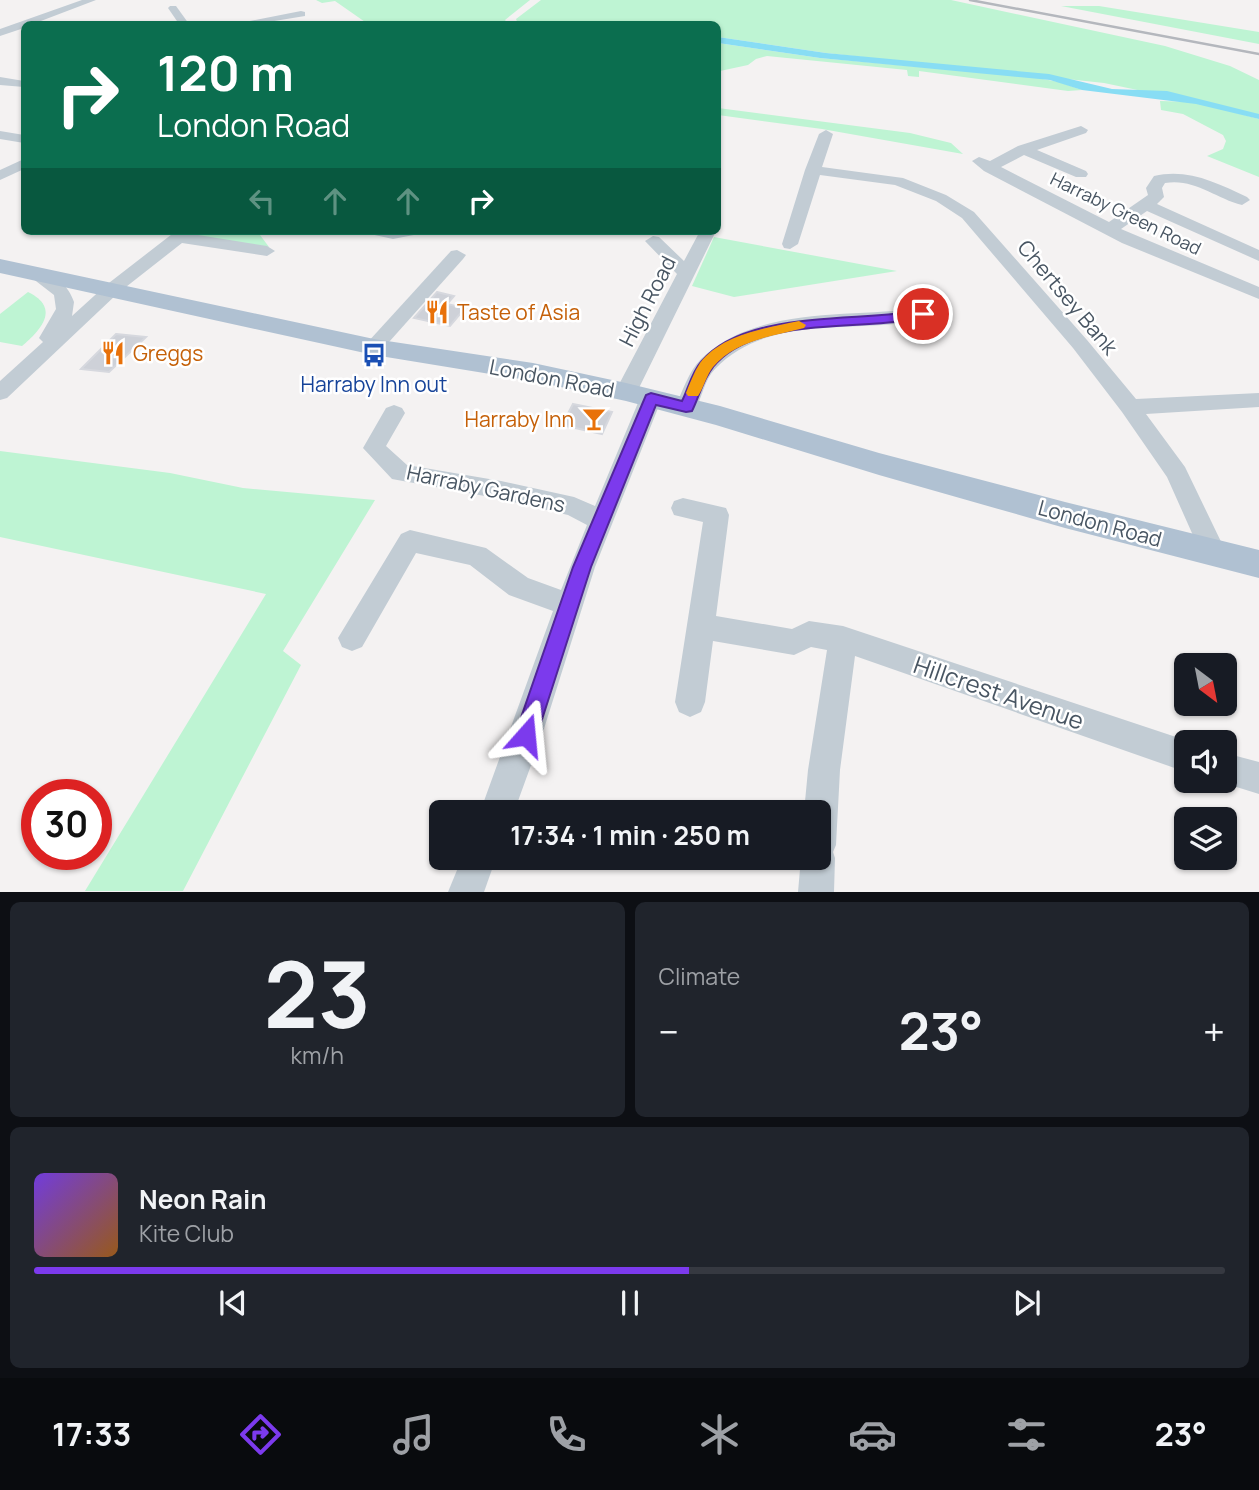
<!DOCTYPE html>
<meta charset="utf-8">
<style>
:root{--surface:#171b24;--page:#20242c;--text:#f1f3f6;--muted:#9ea1a6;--line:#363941;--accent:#7c3aed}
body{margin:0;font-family:Manrope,sans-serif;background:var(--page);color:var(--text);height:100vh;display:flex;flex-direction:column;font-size:26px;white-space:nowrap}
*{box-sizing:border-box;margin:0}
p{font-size:23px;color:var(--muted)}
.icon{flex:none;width:38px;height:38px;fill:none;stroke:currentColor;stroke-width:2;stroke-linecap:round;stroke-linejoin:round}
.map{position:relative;height:892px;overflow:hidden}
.details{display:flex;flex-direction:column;gap:10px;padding:10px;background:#0d0f14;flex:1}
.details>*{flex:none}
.guide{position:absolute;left:21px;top:21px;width:700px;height:214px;border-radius:10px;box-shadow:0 2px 5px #0004;background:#0b6e4f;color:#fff;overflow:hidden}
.needle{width:46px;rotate:148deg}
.fabs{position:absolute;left:1174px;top:653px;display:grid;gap:14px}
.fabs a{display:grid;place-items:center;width:63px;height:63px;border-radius:10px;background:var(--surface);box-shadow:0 2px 5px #0004;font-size:35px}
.speed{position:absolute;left:21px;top:779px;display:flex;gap:14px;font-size:35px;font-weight:700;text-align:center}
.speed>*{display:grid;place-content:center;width:91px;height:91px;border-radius:50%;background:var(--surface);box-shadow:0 2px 5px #0004;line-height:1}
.speed .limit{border:10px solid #d22;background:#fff;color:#111}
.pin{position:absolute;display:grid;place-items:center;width:60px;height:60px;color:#fff;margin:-30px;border:4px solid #fff;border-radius:50%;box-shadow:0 2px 7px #0007}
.me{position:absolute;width:77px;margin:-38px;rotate:18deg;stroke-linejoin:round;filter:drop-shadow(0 0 5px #0008)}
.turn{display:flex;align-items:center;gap:24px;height:147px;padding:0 21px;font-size:32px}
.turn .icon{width:91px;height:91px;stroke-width:2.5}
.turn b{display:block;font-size:49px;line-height:60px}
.lanes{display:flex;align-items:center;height:66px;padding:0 21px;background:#0003;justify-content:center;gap:35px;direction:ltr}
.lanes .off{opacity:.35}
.big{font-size:52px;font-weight:700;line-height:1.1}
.details .widget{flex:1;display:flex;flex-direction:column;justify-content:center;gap:10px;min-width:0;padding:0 24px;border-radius:10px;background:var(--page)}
.details .dial{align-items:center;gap:0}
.dial b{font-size:91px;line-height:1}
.song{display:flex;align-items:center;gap:21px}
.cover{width:84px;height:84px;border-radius:10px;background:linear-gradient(135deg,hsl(260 70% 55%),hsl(30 70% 35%))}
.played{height:7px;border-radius:4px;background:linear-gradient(90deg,var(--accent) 55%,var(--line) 55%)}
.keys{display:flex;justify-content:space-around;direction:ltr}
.heat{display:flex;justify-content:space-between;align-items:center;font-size:38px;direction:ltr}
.details .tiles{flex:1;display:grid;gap:10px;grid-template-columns:1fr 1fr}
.widget:last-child{grid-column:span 2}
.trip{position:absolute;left:429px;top:800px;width:402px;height:70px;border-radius:10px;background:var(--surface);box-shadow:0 2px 5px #0004;font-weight:700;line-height:70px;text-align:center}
.tab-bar{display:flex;height:112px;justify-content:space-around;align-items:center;background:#090b0e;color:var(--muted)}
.tab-bar .icon{width:49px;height:49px}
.tab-bar .current{color:var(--accent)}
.tab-bar b{font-size:32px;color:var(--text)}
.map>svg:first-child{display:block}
.green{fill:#bef4d3}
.water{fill:#88ddf4}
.building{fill:#ced1d8;stroke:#d6d8de;stroke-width:2}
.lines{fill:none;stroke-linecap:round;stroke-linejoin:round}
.minor{fill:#c2ccd4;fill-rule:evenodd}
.major{fill:#b0c1d2;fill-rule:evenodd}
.rail{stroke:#b4b7bd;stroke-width:2.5}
.route{fill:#7c3aed;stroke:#51269a;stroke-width:2}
.slow{fill:#f59e0b}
.labels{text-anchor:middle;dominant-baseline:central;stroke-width:5;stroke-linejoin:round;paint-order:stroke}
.far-street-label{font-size:18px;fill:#485562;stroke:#fff}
.street-label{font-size:21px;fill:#485562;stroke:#fff}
.food-label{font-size:21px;fill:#c56008;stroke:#fff;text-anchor:start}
.transit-label{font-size:21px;fill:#164399;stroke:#fff}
.near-street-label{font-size:24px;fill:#485562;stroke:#fff}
</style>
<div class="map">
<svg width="1259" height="892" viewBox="0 0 1259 892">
<rect width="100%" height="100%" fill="#f4f2f2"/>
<!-- green -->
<g class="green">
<polygon points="316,0 530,0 505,20 508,24 368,24 335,1 322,3"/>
<polygon points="541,0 951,0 1165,46 1230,66 1259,80 1259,116 1215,107 1259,119 1259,177 1207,156 1223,149 1226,141 1223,135 1183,114 1161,110 1160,101 1195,102 1104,83 826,53 718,37 718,24 518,24 516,19"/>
<polygon points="1061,6 1099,6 1259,32 1259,44"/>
<polygon points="718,43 820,58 1032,77 1059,82 1082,90 1068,91 919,71 919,77 908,76 907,70 767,56 756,59 748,65 720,71 718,76"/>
<polygon points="718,108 910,133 951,143 963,154 822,129 718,115"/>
<polygon points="196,231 257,231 269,247 191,235"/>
<polygon points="714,237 897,271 734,297 692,286"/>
<path d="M28,292C61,308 41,330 22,346L0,342V314Z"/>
<polygon points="0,451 170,473 243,488 375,500 283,651 301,665 183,891 85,891 266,594 0,537"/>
</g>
<!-- water -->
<polygon class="water" points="718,37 826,53 1049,74 1112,89 1167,91 1259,114 1259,119 1196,104 1082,90 1050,80 820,58 718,43"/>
<!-- building -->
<g class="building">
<polygon points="437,292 454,296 447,304 465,308 450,326 414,318"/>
<polygon points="116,334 146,337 109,372 81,369"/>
<polygon points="573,404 612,412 602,434 562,425"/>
</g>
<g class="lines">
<!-- minor -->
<g class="minor">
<polygon points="82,0 96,0 33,24 24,24 24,28 0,36 0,29"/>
<polygon points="170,6 176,6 189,24 179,24 168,8"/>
<polygon points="301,11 305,12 305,16 256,24 235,24"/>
<polygon points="0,77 24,81 24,87 0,85"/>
<path d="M1081,126L1088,130L1086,133L1037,150L1086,171L1088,174L1086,177H1076L1024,155L1001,167L1109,222L1148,195L1146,188L1154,176C1188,168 1217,183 1247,197L1250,200L1242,205C1215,198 1194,178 1165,183L1162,188L1164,197L1157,204L1259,250V261L1147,211L1121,229L1259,287V299L1122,243L984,171L972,161L979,157L990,161L1018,146Z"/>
<polygon points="826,130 833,134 822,167 903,178 946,195 974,212 1087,340 1136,399 1259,393 1259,407 1146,414 1185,467 1226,552 1222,560 1213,563 1204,560 1167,477 1122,412 1073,348 962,218 936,201 895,185 820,175 798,244 790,249 784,248 782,244 805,170 819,134"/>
<polygon points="0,131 24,135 24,143 0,139"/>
<polygon points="24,159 24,169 0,180 0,170"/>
<path d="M176,231H194L192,234L267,246L275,251L267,256L182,243L117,294L7,398L0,400V381L43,342L39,338L56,309L54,295L32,278L29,274L32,270C50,266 69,286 74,302L72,316L105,286Z"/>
<polygon points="368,231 421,231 419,234 393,239 370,234"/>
<polygon points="700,231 716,231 637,392 633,397 626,399 619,397 615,392 677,274 645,241 653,236 659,237 684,261"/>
<polygon points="457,250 466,255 463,259 381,351 367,351 364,347 367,343 451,251"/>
<path d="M923,308L932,314L930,318C860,336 770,311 715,369C704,380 702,399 694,412L686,415L678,412L675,407C683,391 688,372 701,359C757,305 852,318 923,308Z"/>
<polygon points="651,391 659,393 662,398 595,567 542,735 514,812 480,812 553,611 509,595 470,565 416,553 362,647 352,651 342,647 338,638 401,534 410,530 486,548 528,578 561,590 587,525 568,515 501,499 392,479 363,448 386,408 394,405 402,408 405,413 386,446 407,465 501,481 574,497 595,506 640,398 643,393"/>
<polygon points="683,498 726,508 729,515 716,616 792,629 809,621 843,626 1191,742 1186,742 1186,772 855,656 840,770 836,845 833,852 835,858 834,892 798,892 801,858 819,858 819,812 804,812 808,770 827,650 811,647 794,655 713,641 705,702 701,712 690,717 679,712 675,702 703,522 674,515 671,508 674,501"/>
<polygon points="1225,753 1259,762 1259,794 1214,780 1225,780"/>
<polygon points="462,858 496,858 484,892 448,892"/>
</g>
<!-- major -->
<polygon class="major" points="0,259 374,339 533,363 626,383 720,406 879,453 1065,502 1259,550 1259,578 1065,528 879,475 716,425 626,401 533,381 374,355 0,273"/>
<!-- rail -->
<polyline class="rail" points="970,0 1259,54"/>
</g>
<!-- route -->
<path class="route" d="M923,310L928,311V317C867,332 755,314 713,367C703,379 699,397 692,411L686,412L656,405L591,567L537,735L534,743L526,746L519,743L515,735L573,567L646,395L651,393L682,401C688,389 692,372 701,362C747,308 860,323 923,310Z"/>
<!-- slow -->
<path class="slow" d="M799,321L806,325L804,328C773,336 736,340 713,367C707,374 704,387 698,396H688L686,393C690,383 694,372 700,363C722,334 766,328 799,321Z"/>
<!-- icons -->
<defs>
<g id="restaurant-bare" transform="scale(1.89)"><path d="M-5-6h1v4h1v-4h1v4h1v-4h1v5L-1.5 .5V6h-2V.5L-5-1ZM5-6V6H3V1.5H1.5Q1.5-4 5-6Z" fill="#e8710a" stroke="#fff" stroke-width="2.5" paint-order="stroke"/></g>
<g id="bus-bare" transform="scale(1.89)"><path d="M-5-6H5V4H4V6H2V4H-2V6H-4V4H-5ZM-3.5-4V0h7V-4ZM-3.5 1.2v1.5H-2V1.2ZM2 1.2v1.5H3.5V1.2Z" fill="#1a4fb4" stroke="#fff" stroke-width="2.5" paint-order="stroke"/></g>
<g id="bar-bare" transform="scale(1.89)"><path d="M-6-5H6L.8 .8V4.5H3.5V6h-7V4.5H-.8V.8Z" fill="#e8710a" stroke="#fff" stroke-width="2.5" paint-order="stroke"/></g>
</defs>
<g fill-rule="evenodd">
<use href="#restaurant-bare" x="437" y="312"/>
<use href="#restaurant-bare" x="113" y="353"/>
<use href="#bus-bare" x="374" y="355"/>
<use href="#bar-bare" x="594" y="419"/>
</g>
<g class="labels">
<!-- far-street labels -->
<g class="far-street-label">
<text transform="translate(1126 213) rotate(26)">Harraby Green Road</text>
</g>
<!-- street labels -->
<g class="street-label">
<text transform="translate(1068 297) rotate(50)">Chertsey Bank</text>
<text transform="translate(647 301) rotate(-63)">High Road</text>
<text transform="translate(552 378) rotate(11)">London Road</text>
<text transform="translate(486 488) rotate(12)">Harraby Gardens</text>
<text transform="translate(1100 523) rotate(15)">London Road</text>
</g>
<!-- food labels -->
<g class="food-label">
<text x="457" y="312">Taste of Asia</text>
<text x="133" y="353">Greggs</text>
<text x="574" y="419" text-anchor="end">Harraby Inn</text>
</g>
<!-- transit labels -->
<g class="transit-label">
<text x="374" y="384">Harraby Inn out</text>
</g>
<!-- near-street labels -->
<g class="near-street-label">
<text transform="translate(999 692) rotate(19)">Hillcrest Avenue</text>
</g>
</g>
</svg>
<div class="fabs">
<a><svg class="needle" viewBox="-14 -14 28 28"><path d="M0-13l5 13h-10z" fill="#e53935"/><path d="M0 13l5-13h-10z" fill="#9ea1a6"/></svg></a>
<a><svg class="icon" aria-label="sound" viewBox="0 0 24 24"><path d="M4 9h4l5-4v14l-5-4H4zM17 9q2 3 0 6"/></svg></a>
<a><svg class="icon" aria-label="layers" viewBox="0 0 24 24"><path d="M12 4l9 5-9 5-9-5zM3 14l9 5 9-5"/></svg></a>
</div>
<div class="speed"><div class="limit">30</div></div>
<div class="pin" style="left:923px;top:314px;background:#d93025"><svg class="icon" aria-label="arrive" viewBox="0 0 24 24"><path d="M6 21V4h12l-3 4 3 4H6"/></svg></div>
<svg class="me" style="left:526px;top:735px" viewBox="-20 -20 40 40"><path d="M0-17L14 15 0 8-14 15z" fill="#7c3aed" stroke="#fff" stroke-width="4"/></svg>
<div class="trip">17:34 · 1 min · 250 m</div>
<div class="guide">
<div class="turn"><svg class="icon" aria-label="right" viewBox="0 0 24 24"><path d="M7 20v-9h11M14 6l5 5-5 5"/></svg><div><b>120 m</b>London Road</div></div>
<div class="lanes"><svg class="icon off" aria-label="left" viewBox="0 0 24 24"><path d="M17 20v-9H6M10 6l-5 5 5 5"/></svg><svg class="icon off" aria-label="ahead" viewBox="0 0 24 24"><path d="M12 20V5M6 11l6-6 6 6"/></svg><svg class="icon off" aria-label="ahead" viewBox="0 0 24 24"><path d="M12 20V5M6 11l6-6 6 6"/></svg><svg class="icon" aria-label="right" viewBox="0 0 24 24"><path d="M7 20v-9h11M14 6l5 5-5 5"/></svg></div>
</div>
</div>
<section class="details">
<div class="tiles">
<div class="widget dial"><b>23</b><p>km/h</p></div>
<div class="widget"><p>Climate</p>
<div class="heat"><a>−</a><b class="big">23°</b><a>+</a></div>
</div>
<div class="widget">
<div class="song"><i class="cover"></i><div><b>Neon Rain</b><p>Kite Club</p></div></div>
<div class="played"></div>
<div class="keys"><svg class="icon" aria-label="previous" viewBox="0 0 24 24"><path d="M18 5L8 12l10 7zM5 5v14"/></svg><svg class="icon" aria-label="pause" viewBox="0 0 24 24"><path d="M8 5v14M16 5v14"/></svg><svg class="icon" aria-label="next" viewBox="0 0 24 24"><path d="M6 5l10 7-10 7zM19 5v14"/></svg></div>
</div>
</div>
</section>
<nav class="tab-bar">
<b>17:33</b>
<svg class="icon current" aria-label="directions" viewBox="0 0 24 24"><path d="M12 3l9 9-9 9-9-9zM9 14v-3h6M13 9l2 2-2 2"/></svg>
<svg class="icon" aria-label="music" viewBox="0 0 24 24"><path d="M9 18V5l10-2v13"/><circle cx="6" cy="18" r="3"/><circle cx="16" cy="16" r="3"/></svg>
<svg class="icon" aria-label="phone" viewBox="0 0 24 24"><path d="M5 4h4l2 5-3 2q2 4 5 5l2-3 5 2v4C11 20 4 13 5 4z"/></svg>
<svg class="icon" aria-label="climate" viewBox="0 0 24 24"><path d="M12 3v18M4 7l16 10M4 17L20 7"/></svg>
<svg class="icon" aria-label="car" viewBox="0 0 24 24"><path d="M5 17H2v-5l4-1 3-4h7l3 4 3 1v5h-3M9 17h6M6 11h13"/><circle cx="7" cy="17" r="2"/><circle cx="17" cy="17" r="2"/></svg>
<svg class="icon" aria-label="filters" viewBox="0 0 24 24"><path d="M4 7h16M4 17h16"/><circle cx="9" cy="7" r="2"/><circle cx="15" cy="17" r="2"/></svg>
<b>23°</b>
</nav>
